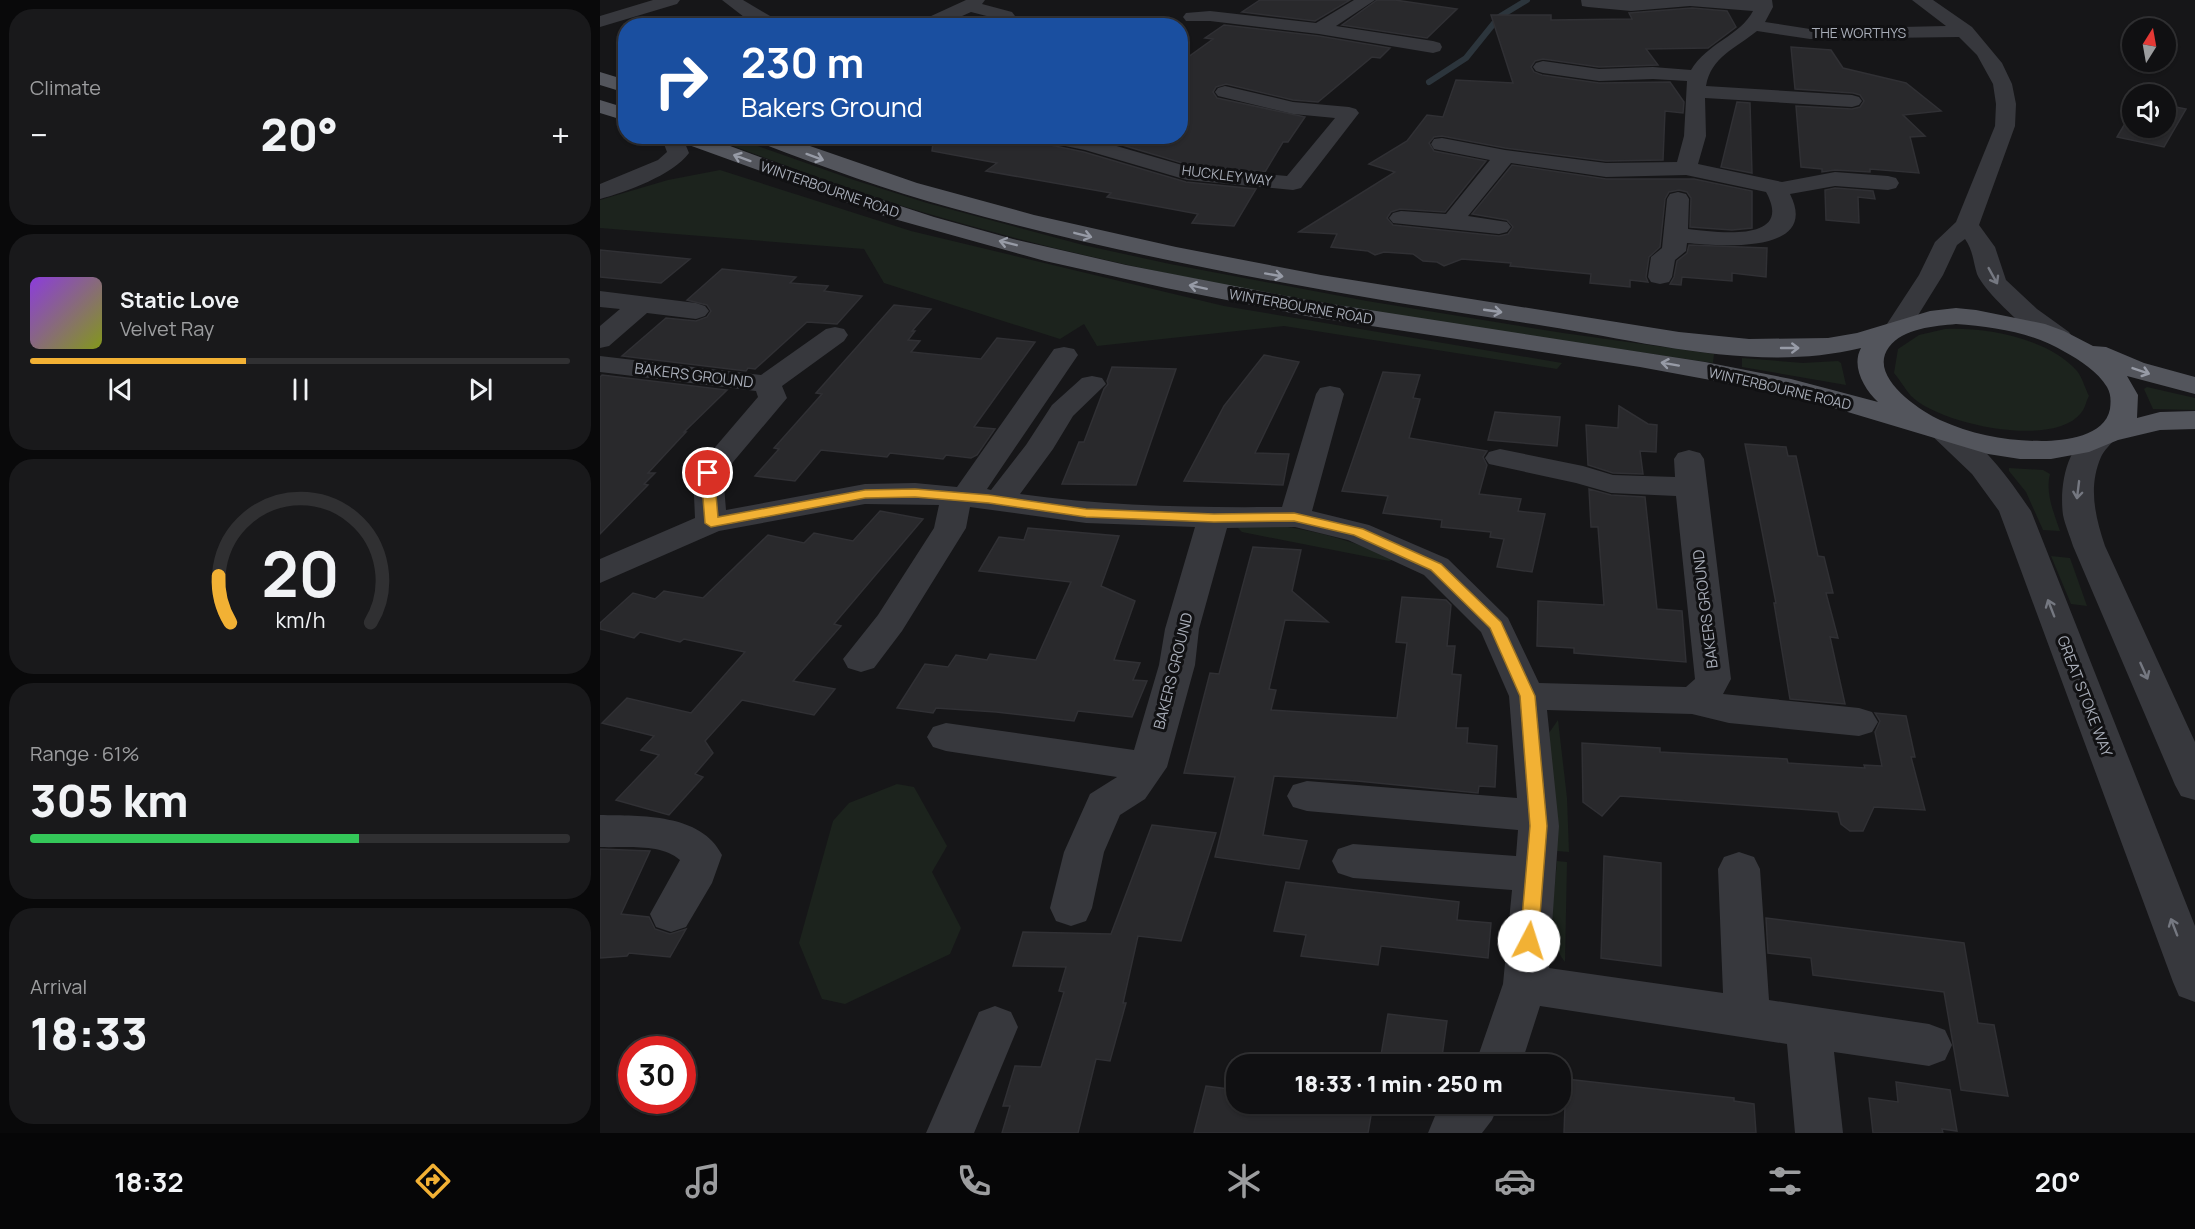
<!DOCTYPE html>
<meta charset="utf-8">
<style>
:root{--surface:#101012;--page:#19191b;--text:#f1f3f6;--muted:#9c9d9f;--line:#303032;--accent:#f2b134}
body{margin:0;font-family:Manrope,sans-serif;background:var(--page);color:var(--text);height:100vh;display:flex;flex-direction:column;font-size:22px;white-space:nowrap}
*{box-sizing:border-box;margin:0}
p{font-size:20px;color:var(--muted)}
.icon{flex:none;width:33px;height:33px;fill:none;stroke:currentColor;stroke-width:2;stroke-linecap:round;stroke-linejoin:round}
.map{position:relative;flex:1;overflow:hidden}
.details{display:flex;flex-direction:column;gap:9px;padding:9px;background:#09090a;width:600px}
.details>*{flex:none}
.guide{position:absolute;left:18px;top:18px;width:570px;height:126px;border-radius:24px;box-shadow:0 2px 4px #0004,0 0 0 2px var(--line);background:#1a4fa0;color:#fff;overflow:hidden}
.needle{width:39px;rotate:11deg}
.buttons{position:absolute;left:1522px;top:18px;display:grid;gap:12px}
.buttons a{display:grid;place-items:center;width:54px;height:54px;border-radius:50%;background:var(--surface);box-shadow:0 2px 4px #0004,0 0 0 2px var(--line);font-size:30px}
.speed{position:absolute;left:18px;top:1036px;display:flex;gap:12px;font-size:30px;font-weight:700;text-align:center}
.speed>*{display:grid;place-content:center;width:78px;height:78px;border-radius:50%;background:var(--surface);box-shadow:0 2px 4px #0004,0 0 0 2px var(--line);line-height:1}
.speed .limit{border:9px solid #d22;background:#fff;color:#111}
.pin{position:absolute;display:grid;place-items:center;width:51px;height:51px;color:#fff;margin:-26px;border:3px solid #fff;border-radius:50%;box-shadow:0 2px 6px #0007}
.me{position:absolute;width:66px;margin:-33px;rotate:5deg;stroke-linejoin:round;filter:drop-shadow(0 0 4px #0008)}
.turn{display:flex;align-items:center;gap:21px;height:126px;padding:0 24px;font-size:27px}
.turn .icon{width:78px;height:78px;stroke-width:2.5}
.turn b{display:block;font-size:42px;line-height:51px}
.big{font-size:45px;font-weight:800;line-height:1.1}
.details .widget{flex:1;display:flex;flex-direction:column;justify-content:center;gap:9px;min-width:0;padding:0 21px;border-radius:24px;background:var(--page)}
.details .dial{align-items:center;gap:0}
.dial svg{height:156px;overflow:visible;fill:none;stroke:var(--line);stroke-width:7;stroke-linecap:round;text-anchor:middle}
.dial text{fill:var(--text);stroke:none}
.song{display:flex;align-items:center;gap:18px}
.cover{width:72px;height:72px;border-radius:9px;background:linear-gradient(135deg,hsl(270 70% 55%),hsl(70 70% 35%))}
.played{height:6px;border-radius:3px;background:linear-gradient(90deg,var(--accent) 40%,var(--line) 40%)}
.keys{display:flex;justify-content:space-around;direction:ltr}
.heat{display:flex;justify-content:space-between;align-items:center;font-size:33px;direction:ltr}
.charge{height:9px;border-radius:4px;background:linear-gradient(90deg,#34c759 61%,var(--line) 0)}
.trip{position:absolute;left:626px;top:1054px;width:345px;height:60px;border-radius:24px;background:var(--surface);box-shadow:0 2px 4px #0004,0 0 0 2px var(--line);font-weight:800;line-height:60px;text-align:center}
.menu{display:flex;height:96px;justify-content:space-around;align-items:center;background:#060607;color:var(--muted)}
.menu .icon{width:42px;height:42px}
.menu .selected{color:var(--accent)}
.menu b{font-size:27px;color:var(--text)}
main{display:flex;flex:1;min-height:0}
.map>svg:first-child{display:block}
.green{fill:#1c231d}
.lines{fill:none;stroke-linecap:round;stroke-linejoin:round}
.stream{stroke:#2c353c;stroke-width:6}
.building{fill:#29292c;stroke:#303034;stroke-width:1.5}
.minor{fill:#37383d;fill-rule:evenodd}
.major{fill:#53555c;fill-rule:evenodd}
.oneway{stroke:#979ba6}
.oneway2{stroke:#757881}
.route{fill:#f2b134;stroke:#9d7322;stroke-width:1.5}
.labels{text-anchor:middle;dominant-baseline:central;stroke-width:6;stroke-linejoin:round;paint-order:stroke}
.far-street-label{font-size:14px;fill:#a8adb8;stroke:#111113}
.street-label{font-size:15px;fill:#a8adb8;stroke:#111113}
</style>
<main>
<section class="details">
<div class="widget"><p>Climate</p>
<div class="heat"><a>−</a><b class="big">20°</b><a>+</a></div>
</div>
<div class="widget">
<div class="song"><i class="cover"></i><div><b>Static Love</b><p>Velvet Ray</p></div></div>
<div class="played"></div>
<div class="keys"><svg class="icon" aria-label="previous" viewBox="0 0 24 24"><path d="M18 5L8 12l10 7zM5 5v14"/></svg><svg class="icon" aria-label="pause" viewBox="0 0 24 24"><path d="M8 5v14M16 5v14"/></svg><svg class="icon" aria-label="next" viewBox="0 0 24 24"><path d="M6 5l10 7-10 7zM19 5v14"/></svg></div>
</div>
<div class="widget dial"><svg viewBox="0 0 100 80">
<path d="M14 69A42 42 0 1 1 86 69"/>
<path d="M14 69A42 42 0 0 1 8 45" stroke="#f2b134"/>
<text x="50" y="56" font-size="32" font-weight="700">20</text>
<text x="50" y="72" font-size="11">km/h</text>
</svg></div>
<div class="widget"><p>Range · 61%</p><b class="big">305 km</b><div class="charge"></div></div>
<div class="widget"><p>Arrival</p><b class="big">18:33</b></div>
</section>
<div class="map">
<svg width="1595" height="1133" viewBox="0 0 1595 1133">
<rect width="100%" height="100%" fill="#161618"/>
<!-- green -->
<g class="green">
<path d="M109,137H132L254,180L327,203L483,245L570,264L767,301L963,333L1114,354L1113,363C847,323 578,289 319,211C248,190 179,163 109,137Z"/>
<polygon points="120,170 311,231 624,306 962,363 957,369 684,326 497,346 484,324 460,339 284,283 264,249 0,228 0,200 68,180"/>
<path d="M1345,329C1385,327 1449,338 1477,371C1482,377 1485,388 1489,396C1486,401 1485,409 1481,413C1453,449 1339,424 1311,396C1305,389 1300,380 1294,373L1298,349L1319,335Z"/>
<polygon points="1142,358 1203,363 1238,361 1241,363 1246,385 1142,367"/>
<polygon points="1547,387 1595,398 1595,410 1553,409 1544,389"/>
<path d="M1409,468L1443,470L1450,474C1445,493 1454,513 1460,531L1443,530L1426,492L1409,471Z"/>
<path d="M682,526C722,532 758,543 795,559L789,561L642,532L637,527Z"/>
<polygon points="1451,556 1470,558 1487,606 1471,604"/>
<polygon points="958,720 967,798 969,852 957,851 949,733"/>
<polygon points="297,784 314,787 347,846 332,872 361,928 350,954 245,1004 222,999 199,943 233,821 249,803"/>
<path d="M957,861L967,862L965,962C944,936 955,892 957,861Z"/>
</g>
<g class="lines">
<!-- stream -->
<polyline class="stream" points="829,82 866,58 899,17 927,0"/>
</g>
<!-- building -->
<g class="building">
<polygon points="660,0 750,0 715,21 642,12"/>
<polygon points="777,0 795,0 857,9 827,38 742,25"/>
<polygon points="1092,8 1127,11 1136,27 1108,48 1046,49 1058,65 999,67 943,59 935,61 931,67 934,72 942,75 999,83 1070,82 1084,102 1083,113 1065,111 1063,160 1006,161 905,148 842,136 834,137 829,143 834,151 886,161 845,212 800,209 791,212 787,218 793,225 899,236 908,234 913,227 907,220 872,214 912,165 1006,179 1094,179 1152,191 1152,228 1132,230 1090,227 1091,198 1087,192 1079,190 1069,192 1065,199 1060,247 1049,257 1046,277 1048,282 1030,280 1030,287 990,283 991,274 910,266 911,263 862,259 844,266 837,262 823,261 813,254 784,252 775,255 768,251 731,247 737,234 699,232 795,172 769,164 807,141 827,115 843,117 856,80 913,83 891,15 951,15 951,20 1032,19 1029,13"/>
<polygon points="624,25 719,36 790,48 780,58 772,57 718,102 693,100 626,84 616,87 613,92 617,98 705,117 688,142 683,142 665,172 589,165 492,136 580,136 580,63 613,39 605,38"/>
<polygon points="1191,47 1231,50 1243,68 1306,83 1341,111 1303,115 1325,136 1310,137 1319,173 1270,169 1270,172 1235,170 1222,172 1222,169 1201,167 1196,106 1252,109 1260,107 1264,101 1260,95 1253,93 1195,89"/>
<polygon points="1137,102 1150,103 1152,173 1121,167"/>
<polygon points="1566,105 1586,109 1564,147 1517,137 1533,110 1533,128 1566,128"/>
<polygon points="334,136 431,136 436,142 484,152 586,182 656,189 634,226 592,223 598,214 507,197 511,193 386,171 397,163 332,151"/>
<polygon points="1235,188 1273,191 1275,199 1258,197 1259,223 1226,220 1225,190"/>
<polygon points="1089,245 1167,248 1166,277 1132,273 1132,281 1082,277 1081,285 1070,284 1074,277 1077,261 1087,253"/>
<polygon points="0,250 90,259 61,283 0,277"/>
<polygon points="122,269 196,277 190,283 228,286 224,291 262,296 237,324 207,322 155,369 148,368 146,371 22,356 66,318 96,321 107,317 111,311 107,305 87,300"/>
<polygon points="294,305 331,309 312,331 315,331 308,340 320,341 311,352 381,359 397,338 435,342 374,427 395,429 377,455 371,458 346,455 343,459 290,453 287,457 221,450 195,481 155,476 179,449 174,448 222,394 216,393"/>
<polygon points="664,355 699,362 655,453 689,454 683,485 584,481 624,406"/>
<polygon points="512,367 576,369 536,485 462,484 479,442 484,442 504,389 508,384 507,381"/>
<polygon points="783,372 820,375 813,398 820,399 809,438 887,451 883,457 887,465 879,494 921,499 918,511 945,514 932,572 897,567 904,539 890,537 891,532 841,527 842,520 783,513 788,496 742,491"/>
<polygon points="2,375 127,390 84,432 86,432 48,473 55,473 44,484 48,485 0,534 0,377"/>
<polygon points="1019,406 1048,424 1057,425 1056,452 1040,451 1043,474 1013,473 988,465 986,425 1018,428"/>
<polygon points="895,412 960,417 957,446 888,440"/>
<polygon points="1145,444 1186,447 1188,456 1196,456 1218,556 1224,557 1233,593 1226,593 1238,638 1230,637 1245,704 1190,699 1174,603 1176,603"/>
<polygon points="989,489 1011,495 1045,497 1057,609 1082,611 1086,662 974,653 974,648 937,646 938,601 1004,605 998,527 991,527"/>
<polygon points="280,511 323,519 234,624 241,626 193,681 235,689 214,715 142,700 105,741 113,753 95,774 103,777 69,815 16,800 59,755 41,750 54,736 2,723 27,698 91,713 145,652 84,639 80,642 40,632 34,638 0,629 0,623 33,593 55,599 64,591 103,598 168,535 204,543 214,533 253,541"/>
<polygon points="428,528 519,536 501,586 535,601 514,660 540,663 533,680 547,681 532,717 478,711 474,721 396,712 336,708 333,713 297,708 325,664 348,667 356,655 387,660 390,654 436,660 471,582 379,571 399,537 424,540"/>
<polygon points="653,547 701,550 692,591 728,622 685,620 669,689 676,690 671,710 797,718 807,643 796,642 802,597 846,600 851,605 847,646 855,646 852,674 861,675 856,728 868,728 867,743 897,746 895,787 879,786 878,793 757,781 674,776 663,835 707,841 699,869 615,857 635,777 584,773 610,673 619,674"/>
<polygon points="1275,713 1306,716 1315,757 1311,757 1325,810 1274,807 1263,831 1250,831 1241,824 1238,812 1020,796 1002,816 983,802 982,743 1060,748 1060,752 1187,759 1188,763 1265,768 1264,765 1282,766 1275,732 1280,721"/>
<polygon points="552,825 616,833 581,941 538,936 523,1003 526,1003 510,1061 496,1059 478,1133 402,1133 410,1106 403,1106 415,1066 441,1067 464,992 459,991 466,967 413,966 423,932 511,934"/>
<polygon points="0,849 50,851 21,914 49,917 55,929 70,934 86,929 70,957 29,953 27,956 0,958"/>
<polygon points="1004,856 1061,863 1061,966 1001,958"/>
<polygon points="686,882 859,902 857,920 891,923 888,958 781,946 778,965 701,956 706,935 674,931"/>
<polygon points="1166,918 1364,943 1378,1023 1394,1025 1408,1096 1361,1090 1344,992 1213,975 1211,958 1168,953"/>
<polygon points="788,1014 847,1021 841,1064 781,1055"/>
<polygon points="966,1079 1134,1098 1134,1101 1154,1104 1156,1133 964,1133"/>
<polygon points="1296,1082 1350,1090 1357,1131 1342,1129 1343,1133 1273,1133 1269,1098 1298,1102"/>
<polygon points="606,1086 636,1090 636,1104 773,1104 768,1133 594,1133"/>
</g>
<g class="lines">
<!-- minor -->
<g class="minor">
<polygon points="53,0 80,0 77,4 0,27 0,16"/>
<polygon points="122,0 143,0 187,26 162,26 144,17"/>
<polygon points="366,0 385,0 382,4 412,12 415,16 412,20 406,21 371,12 340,26 315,26 318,22"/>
<polygon points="754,0 775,0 736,26 833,41 840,43 842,47 840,51 833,53 719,34 610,21 586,21 583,17 586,13 610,11 716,23"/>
<path d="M981,0H1172L1173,7L1165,22L1210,29L1346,26L1312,0H1333L1372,27L1402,63L1412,84L1416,104L1415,126L1379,225L1395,247L1406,280L1437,309L1469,332L1473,338L1469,344C1463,345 1458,347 1451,344C1432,336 1385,293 1377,274C1373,261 1373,250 1365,239L1357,245L1343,275L1307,333L1298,335L1289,333L1285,327L1319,275L1335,242L1356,222L1395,126L1396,104L1393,84L1377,55L1359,37L1210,39L1157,31C1136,48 1111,57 1106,86L1252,95L1259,97L1262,101L1259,105L1252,107L1105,98L1106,136L1098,164L1182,182L1235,172L1288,176L1296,178L1299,183L1296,188L1288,190L1235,186L1190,194C1221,255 1118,246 1087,243L1086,251L1075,260L1072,277L1069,282L1060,284L1051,282L1048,277L1051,257L1062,248L1067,199L1070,194L1078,192L1086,194L1089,199L1088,229C1115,232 1195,244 1166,192L1086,175L1006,177L911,163L868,216L907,222L911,227L907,232L899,234L793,223L789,218L793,213L801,211L846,214L890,160L834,149L831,144L834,139L842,138L905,150L1006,163L1077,162L1084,136L1087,81L1053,79L999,81L943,73L936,71L933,67L936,63L943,61L999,69L1053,67L1091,70C1107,43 1140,36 1153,11L1090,6L1031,11L988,7L982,6Z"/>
<polygon points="625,86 693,102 749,107 756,109 759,113 701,188 693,190 587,180 485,150 436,140 433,136 482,136 589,167 687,176 735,118 693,114 618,96 615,92 618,88"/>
<path d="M61,136H82L89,153C73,175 26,192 0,199V184L58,160L67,152Z"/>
<polygon points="0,291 96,303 105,306 109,311 105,316 96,319 47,313 9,346 0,348 0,326 20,309 0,307"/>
<path d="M235,327L244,329L248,335L244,341L182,386L187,398L123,474L126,510L265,484L315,483L357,487L454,349L464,347L474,349L478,355L387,489L391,490L426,445L452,405L482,378L492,376L502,378L506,384L473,416L453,449L420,494C507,506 594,508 682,507L716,394L720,388L730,386L740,388L744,394L712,511L769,525L848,559L908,618L939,683L1086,687L1095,679L1076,496L1011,493L976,483L889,464L885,458L889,452L900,449L983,466L1013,475L1075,477L1074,459L1078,453L1089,450L1100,453L1104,459L1131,679L1123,694L1259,708L1272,712L1278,722L1272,732L1259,736L1129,723L1092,714L947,710L959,826L949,968L1123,993L1118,869L1124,857L1139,852L1154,857L1160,869L1169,1000L1329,1024L1345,1030L1352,1045L1345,1060L1329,1066L1234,1052L1243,1133H1195L1187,1044L940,1006L921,1065H875L903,984L912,890L753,878L738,873L732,861L738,849L753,844L916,856L918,830L707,811L693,807L687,796L693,785L707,781L917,798L909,696L881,632L824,575L748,540L695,527L627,528L599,629L595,665L567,767L545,799L520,815L504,852L492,908L486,921L471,926L456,921L450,908L464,852L490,794L517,777L346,751L333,747L327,737L333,727L346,723L534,750L559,665L565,629L595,527L486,523L370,507L366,528L302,631L274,668L261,672L248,668L243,659L278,615L334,528L339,505L265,504L119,531L0,583V559L95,518L93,473L158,397L156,391L0,372V356L161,375L226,329Z"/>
<path d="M1342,422C1376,431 1412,483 1431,511L1595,926V1002L1579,996L1573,982L1399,511L1372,474L1327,431L1332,425Z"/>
<path d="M1501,429L1511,432L1516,438C1511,444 1504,450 1501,457C1488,487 1495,516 1505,546L1595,742V800L1581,796L1575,785L1473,546C1470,536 1465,525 1463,515C1459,485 1467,438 1501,429Z"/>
<path d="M0,815C41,816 101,813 122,855L112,883L86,927L71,932L56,927L50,914L80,860C61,843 24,848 0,847Z"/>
<polygon points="395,1006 411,1012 418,1027 374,1133 326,1133 379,1012"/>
<polygon points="845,1104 899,1104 892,1120 882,1133 828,1133 835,1116"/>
</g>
<!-- major -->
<g class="major">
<polygon points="0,72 26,80 26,93 0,85"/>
<polygon points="0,100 26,108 26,121 0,113"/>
<path d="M72,136H103L242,187L334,217L413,239L526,265L712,301L1105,362L1191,379L1278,402C1264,389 1251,366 1261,348C1159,373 1047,342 945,326C746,296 547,262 352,208C285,190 218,165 153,140L150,136H181L317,183L434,215L576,247L721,275L1079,332L1149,339L1228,338L1257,333L1330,311L1356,308L1376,310L1445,324L1464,331L1493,346L1506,347L1544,363L1595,377V394L1527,376L1538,395L1537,418L1560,412L1595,411V429L1560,430L1518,440L1489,452L1451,459H1420L1388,454L1241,410L1170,391L1040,367L712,317L566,288L445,261L287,217L75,140ZM1356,324C1394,327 1432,332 1465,352C1480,360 1498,372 1507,387C1511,394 1511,401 1510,409C1505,436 1465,441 1442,441C1406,441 1373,435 1340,420C1319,410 1267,376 1289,347C1303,328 1335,326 1356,324Z"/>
</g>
</g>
<!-- one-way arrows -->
<defs><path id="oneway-shaft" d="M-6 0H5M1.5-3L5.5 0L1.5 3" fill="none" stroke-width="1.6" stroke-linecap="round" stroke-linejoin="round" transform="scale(1.5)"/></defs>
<g class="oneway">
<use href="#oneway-shaft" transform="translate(215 157) rotate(20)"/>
<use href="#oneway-shaft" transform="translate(142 158) rotate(-160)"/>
<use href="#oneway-shaft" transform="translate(483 235) rotate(14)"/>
<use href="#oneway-shaft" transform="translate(408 243) rotate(-166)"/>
<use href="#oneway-shaft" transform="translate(674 275) rotate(10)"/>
<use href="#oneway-shaft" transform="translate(598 287) rotate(-168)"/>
<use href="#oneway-shaft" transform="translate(893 311) rotate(8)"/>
<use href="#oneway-shaft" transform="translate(1190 348)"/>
<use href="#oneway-shaft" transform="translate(1070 364) rotate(-170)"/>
<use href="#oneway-shaft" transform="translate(1541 371) rotate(19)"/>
</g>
<g class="oneway2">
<use href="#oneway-shaft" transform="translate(1393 276) rotate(61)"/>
<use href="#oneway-shaft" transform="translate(1478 490) rotate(97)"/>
<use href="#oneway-shaft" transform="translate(1451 608) rotate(-111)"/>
<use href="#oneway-shaft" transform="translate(1544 671) rotate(66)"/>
<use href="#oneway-shaft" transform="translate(1574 927) rotate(-111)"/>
</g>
<!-- route -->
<polygon class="route" points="108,469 114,473 118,517 265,490 315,489 389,495 486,509 614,514 694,513 763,529 841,564 901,622 935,696 947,826 938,941 935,946 929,948 922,946 920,941 930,826 920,696 890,628 831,570 754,535 694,521 614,522 486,517 389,503 315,497 265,498 111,527 105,523 101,473"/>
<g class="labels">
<!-- far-street labels -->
<g class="far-street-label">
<text x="1259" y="32">THE WORTHYS</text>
<text transform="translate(627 175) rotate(7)">HUCKLEY WAY</text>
<text transform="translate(230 189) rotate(19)">WINTERBOURNE ROAD</text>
<text transform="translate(701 306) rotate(10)">WINTERBOURNE ROAD</text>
<text transform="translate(1180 388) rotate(13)">WINTERBOURNE ROAD</text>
</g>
<!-- street labels -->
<g class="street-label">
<text transform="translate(94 375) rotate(7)">BAKERS GROUND</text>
<text transform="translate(1105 609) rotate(-97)">BAKERS GROUND</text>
<text transform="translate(573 671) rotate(-76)">BAKERS GROUND</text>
<text transform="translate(1485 696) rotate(69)">GREAT STOKE WAY</text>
</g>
</g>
</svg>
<div class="buttons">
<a><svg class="needle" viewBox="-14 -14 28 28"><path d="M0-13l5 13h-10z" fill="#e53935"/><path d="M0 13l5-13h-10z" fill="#9c9d9f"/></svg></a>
<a><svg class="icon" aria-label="sound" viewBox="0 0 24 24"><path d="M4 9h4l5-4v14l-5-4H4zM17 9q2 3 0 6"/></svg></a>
</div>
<div class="speed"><div class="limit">30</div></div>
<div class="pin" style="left:108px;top:473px;background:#d93025"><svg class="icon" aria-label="arrive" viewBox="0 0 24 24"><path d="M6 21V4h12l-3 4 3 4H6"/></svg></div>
<svg class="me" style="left:929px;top:941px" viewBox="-20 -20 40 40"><circle r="19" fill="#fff"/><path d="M0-13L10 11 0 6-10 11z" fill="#f2b134"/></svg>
<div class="trip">18:33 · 1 min · 250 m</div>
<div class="guide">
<div class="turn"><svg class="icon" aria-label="right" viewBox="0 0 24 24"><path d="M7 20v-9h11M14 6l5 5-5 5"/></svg><div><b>230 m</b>Bakers Ground</div></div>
</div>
</div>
</main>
<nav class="menu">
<b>18:32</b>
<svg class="icon selected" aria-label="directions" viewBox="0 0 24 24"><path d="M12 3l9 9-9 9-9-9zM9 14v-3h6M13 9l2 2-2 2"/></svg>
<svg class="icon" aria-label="music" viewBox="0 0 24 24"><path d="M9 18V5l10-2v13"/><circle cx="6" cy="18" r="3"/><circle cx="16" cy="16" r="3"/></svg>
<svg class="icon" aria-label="phone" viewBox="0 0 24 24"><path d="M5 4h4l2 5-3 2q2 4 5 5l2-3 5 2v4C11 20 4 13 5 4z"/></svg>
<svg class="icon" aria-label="climate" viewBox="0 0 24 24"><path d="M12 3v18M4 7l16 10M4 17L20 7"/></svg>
<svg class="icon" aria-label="car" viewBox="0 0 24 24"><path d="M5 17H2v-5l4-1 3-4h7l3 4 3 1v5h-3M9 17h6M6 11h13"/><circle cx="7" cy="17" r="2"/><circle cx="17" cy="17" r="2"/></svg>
<svg class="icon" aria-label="filters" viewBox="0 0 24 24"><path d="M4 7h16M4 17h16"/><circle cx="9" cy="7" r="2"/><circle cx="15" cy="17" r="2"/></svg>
<b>20°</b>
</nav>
